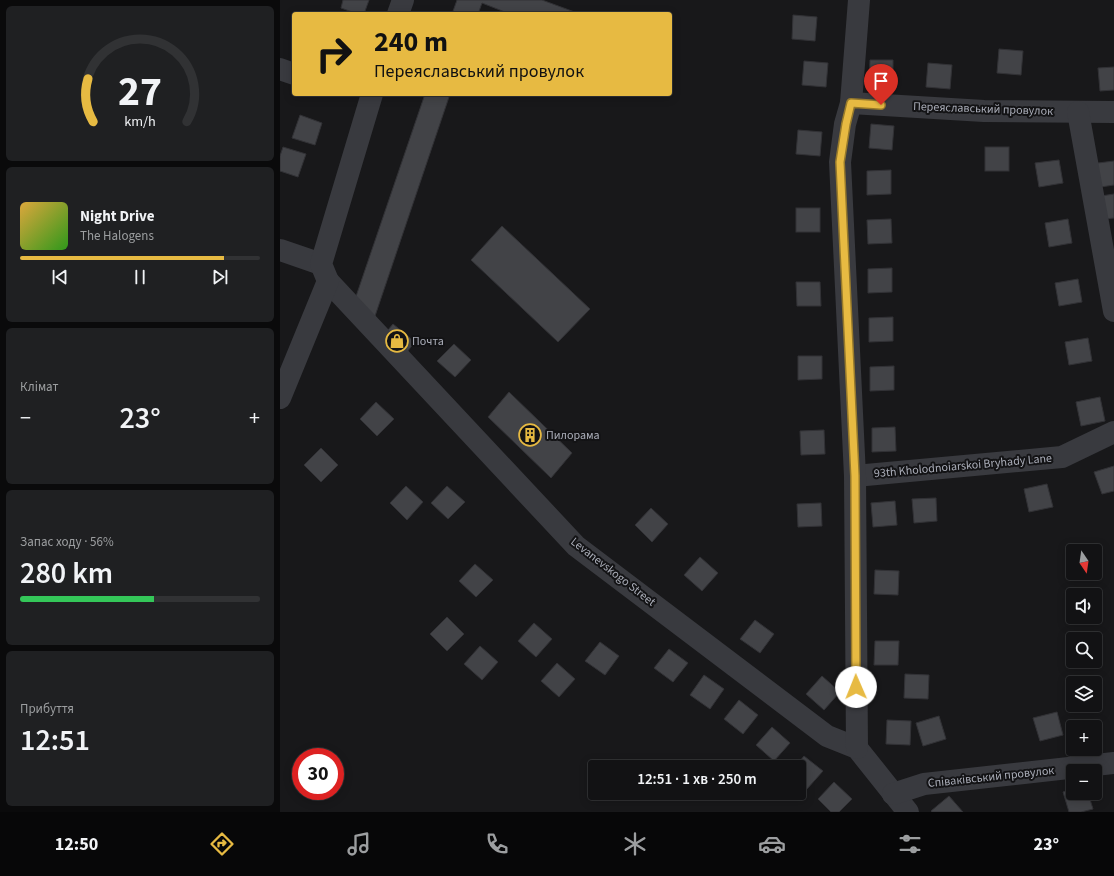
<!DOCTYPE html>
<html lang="uk">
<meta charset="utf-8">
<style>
:root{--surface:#121214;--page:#1f2022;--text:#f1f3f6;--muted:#9c9ea0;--line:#313234;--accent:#e7ba42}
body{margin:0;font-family:"Source Sans 3",sans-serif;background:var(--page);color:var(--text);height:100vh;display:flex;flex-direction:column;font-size:15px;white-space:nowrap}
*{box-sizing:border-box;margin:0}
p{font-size:13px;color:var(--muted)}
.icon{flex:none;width:22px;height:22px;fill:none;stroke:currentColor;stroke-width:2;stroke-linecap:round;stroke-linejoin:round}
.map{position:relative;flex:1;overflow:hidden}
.panel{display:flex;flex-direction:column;gap:6px;padding:6px;background:#0a0a0b;width:280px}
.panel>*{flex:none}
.guide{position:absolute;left:12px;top:12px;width:380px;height:84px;border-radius:4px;box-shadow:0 2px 10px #0003,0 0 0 1px var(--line);background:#e7ba42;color:#111;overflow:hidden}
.needle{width:26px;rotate:167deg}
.controls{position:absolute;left:786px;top:544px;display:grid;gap:8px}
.controls a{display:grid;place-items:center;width:36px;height:36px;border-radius:4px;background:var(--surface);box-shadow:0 2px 10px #0003,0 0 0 1px var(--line);font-size:20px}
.speed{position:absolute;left:12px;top:748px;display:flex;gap:8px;font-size:20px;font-weight:700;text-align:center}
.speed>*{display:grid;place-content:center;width:52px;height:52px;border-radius:50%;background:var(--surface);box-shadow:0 2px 10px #0003,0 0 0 1px var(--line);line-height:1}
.speed .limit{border:6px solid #d22;background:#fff;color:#111}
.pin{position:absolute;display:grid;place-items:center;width:34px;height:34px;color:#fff;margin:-41px -17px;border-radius:50% 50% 50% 0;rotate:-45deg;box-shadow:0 0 4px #0007}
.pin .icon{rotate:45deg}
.me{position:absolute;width:44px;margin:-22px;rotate:359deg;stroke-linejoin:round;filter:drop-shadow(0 0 3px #0008)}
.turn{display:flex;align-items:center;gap:14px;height:84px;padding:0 16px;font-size:18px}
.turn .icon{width:52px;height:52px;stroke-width:2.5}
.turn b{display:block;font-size:28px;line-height:34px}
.big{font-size:30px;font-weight:600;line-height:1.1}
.panel .tile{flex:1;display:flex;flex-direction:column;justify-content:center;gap:6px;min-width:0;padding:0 14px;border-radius:6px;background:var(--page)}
.panel .dial{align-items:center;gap:0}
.dial svg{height:104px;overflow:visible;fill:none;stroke:var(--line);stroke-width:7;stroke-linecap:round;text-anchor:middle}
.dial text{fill:var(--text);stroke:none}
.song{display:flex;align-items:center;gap:12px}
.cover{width:48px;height:48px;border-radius:6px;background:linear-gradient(135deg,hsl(40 70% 55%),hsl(110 70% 35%))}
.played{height:4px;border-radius:2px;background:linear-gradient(90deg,var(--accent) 85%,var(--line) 85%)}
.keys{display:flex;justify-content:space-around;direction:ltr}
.heat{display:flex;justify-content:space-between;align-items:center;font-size:22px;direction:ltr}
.charge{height:6px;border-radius:3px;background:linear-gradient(90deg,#34c759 56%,var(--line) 0)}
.trip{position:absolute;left:308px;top:760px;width:218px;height:40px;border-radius:4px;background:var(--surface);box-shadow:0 2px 10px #0003,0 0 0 1px var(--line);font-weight:600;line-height:40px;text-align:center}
.menu{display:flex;height:64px;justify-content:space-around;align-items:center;background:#070708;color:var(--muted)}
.menu .icon{width:28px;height:28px}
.menu .on{color:var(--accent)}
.menu b{font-size:18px;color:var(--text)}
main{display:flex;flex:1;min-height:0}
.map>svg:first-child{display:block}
.building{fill:#424347;stroke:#323236}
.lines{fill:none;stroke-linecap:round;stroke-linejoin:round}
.minor{stroke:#393a3f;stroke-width:22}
.route-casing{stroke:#96792b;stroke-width:10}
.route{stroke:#e7ba42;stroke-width:7}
.labels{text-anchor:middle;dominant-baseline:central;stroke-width:4;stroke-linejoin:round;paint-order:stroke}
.street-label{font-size:12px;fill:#abaeb9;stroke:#131315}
.poi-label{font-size:12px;fill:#abaeb9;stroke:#131315;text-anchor:start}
</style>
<main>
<section class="panel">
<div class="tile dial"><svg viewBox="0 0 100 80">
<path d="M14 69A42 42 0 1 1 86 69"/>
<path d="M14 69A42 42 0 0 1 10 36" stroke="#e7ba42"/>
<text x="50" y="56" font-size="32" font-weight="700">27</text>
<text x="50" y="72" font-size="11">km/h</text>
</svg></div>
<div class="tile">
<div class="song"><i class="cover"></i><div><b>Night Drive</b><p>The Halogens</p></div></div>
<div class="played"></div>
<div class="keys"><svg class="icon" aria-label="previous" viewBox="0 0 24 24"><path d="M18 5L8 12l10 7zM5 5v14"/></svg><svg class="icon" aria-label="pause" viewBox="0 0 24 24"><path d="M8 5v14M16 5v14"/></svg><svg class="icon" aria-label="next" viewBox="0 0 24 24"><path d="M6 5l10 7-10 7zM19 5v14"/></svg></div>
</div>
<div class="tile"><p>Клімат</p>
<div class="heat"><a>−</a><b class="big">23°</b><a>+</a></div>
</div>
<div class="tile"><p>Запас ходу · 56%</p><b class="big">280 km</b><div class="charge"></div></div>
<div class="tile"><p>Прибуття</p><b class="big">12:51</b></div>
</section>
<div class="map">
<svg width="834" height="812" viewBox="0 0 834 812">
<rect width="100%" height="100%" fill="#18181a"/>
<!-- building -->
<g class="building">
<polygon points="63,0 89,0 84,14 78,14 61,8"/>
<polygon points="177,0 262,0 300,14 230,14 202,3 198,14 172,14"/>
<polygon points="513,15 537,17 535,41 512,39"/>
<polygon points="719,49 743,51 741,75 717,73"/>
<polygon points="590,60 613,60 613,84 589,84"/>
<polygon points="524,61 548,63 546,87 522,85"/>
<polygon points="648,63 672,65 670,89 646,87"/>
<polygon points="834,67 834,90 820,91 818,68"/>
<polygon points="145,94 170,94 93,322 70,314"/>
<polygon points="20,115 42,123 35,145 12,138"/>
<polygon points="591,124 614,126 612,150 589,148"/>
<polygon points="518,130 542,132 540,156 516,154"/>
<polygon points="3,147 26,154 18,177 0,171 0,156"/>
<rect x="705" y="147" width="24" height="24"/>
<polygon points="779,160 783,183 759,187 755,163"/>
<polygon points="834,161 834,185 814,188 810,164"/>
<polygon points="611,170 611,194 587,195 587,171"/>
<polygon points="834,194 834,218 825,219 821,196"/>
<rect x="516" y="208" width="24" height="24"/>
<polygon points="611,219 612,243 588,244 587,220"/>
<polygon points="788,219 792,243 769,247 765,223"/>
<polygon points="222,226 310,309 278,342 191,260"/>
<polygon points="612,268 612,292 588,293 588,269"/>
<polygon points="798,279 802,302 779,306 775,283"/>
<polygon points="516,282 540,282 541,306 517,306"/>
<polygon points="613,317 613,341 589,342 589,318"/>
<polygon points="113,324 135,342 122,358 99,341"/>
<polygon points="808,338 812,361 789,365 785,342"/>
<polygon points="174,344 191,360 175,377 157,361"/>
<polygon points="518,356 542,356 542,379 518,380"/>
<polygon points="614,366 614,390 590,391 590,367"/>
<polygon points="229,392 292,453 271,478 208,417"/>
<polygon points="820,397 825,421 801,426 796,402"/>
<polygon points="96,402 114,419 97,436 80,419"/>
<polygon points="615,427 616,451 592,452 592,428"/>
<polygon points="544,430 545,454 521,455 520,431"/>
<polygon points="41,448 58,465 41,482 24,465"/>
<polygon points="834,466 834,491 822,494 814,472"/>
<polygon points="767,484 773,507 749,512 744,489"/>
<polygon points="126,486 143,502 127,520 110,503"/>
<polygon points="167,486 185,502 168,519 151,503"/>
<polygon points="656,498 657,521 634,523 632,499"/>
<polygon points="615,501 617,525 593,527 591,503"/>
<polygon points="541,503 542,526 518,527 517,504"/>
<polygon points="371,508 388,524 372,542 355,525"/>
<polygon points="420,557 438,573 422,591 404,575"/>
<polygon points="195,564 213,580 196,597 179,581"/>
<polygon points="595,570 619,571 618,595 594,594"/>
<polygon points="167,617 184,634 167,651 150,634"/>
<polygon points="475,620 494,634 480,653 460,639"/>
<polygon points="254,623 272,639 256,657 238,641"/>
<polygon points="595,641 619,641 618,665 594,665"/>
<polygon points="320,642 339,656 325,675 305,661"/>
<polygon points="200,646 218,662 202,680 184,664"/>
<polygon points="389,649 408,663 393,682 374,668"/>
<polygon points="277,663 295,679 279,697 261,681"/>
<polygon points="625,674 649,675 648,699 624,698"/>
<polygon points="424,675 444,689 430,709 410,695"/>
<polygon points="542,676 560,692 544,710 526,694"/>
<polygon points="459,700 478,715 463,734 444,719"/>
<polygon points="777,712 783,735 760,741 753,718"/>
<polygon points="659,716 666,739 643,746 636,723"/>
<polygon points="607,720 631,721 630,745 606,744"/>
<polygon points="492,727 510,743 494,761 476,745"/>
<polygon points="524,756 543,771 527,789 519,783 519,767 515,767"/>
<polygon points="554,782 572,799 559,812 551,812 538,799"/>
<polygon points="793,789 793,793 808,793 813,809 801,812 789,812 783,792"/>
<polygon points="669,796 683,812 652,812 651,811"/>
</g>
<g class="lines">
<!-- minor -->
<g class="minor">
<polyline points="118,14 123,0"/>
<polyline points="0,69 14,74"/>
<polyline points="571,103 704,111 834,112"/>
<polyline points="798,112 834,311"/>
<polyline points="0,250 41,264"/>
<polyline points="48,281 296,546 547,736 577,748 628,812"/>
<polyline points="0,398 48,281 41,264 92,94"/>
<polyline points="575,476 782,457 834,432"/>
<polyline points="577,748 575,476 560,162 565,124 571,103 579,0"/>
<polyline points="613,794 644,784 834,763"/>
</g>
</g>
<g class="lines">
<!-- route casing -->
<g class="route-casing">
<polyline id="route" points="576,687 575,476 560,162 566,124 571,103 601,105"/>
</g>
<!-- route -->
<use href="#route" class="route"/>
</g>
<!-- icons -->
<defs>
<g id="shop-ring" transform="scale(1.15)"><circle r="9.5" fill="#131315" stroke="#e7ba42" stroke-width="1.5"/><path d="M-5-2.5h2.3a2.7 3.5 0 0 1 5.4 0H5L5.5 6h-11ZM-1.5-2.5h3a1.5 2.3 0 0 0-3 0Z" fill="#e7ba42"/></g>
<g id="building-ring" transform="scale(1.15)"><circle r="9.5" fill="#131315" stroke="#e7ba42" stroke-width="1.5"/><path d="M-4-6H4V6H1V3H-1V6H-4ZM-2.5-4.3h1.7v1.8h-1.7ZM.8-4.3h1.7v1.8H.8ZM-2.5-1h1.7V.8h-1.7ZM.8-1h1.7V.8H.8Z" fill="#e7ba42"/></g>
</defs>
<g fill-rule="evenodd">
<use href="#shop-ring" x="117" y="341"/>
<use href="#building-ring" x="250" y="435"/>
</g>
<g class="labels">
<!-- street labels -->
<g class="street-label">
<text transform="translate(703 109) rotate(2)">Переяславський провулок</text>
<text transform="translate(683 466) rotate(-5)">93th Kholodnoiarskoi Bryhady Lane</text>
<text transform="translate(333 572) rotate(38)">Levanevskogo Street</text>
<text transform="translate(711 777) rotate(-6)">Співаківський провулок</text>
</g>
<!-- poi labels -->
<g class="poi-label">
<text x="132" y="341">Почта</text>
<text x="266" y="435">Пилорама</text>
</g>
</g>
</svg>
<div class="controls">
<a><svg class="needle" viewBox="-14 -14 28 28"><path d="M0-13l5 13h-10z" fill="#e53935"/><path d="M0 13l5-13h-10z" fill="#9c9ea0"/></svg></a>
<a><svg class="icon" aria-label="sound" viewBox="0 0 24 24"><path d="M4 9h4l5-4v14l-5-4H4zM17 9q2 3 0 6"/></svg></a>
<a><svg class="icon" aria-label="search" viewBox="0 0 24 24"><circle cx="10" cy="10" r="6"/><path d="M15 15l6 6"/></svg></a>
<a><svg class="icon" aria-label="layers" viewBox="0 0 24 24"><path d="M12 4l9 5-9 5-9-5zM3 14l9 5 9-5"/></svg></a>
<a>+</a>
<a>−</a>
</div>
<div class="speed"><div class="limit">30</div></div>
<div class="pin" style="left:601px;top:105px;background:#d93025"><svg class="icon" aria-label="arrive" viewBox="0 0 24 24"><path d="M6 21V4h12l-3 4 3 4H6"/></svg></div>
<svg class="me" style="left:576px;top:687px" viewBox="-20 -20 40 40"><circle r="19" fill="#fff"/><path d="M0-13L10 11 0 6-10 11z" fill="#e7ba42"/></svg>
<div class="trip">12:51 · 1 хв · 250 m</div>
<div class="guide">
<div class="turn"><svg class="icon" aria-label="right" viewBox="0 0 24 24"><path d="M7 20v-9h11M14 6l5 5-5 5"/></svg><div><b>240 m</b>Переяславський провулок</div></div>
</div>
</div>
</main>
<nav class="menu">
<b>12:50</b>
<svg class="icon on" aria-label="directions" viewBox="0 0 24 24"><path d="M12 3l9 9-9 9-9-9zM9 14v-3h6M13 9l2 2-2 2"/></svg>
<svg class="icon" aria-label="music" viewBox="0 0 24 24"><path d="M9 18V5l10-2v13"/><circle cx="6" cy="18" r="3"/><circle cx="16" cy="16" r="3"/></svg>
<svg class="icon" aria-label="phone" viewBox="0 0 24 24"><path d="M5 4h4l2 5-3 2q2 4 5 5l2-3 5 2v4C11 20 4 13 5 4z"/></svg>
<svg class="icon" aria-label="climate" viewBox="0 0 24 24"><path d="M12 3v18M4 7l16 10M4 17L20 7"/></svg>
<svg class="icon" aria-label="car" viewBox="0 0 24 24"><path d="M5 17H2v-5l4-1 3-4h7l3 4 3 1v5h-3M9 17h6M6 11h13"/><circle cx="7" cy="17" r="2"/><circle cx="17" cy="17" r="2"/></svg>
<svg class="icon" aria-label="filters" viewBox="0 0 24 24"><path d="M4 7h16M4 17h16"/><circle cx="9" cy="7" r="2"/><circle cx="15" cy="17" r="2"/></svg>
<b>23°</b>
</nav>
